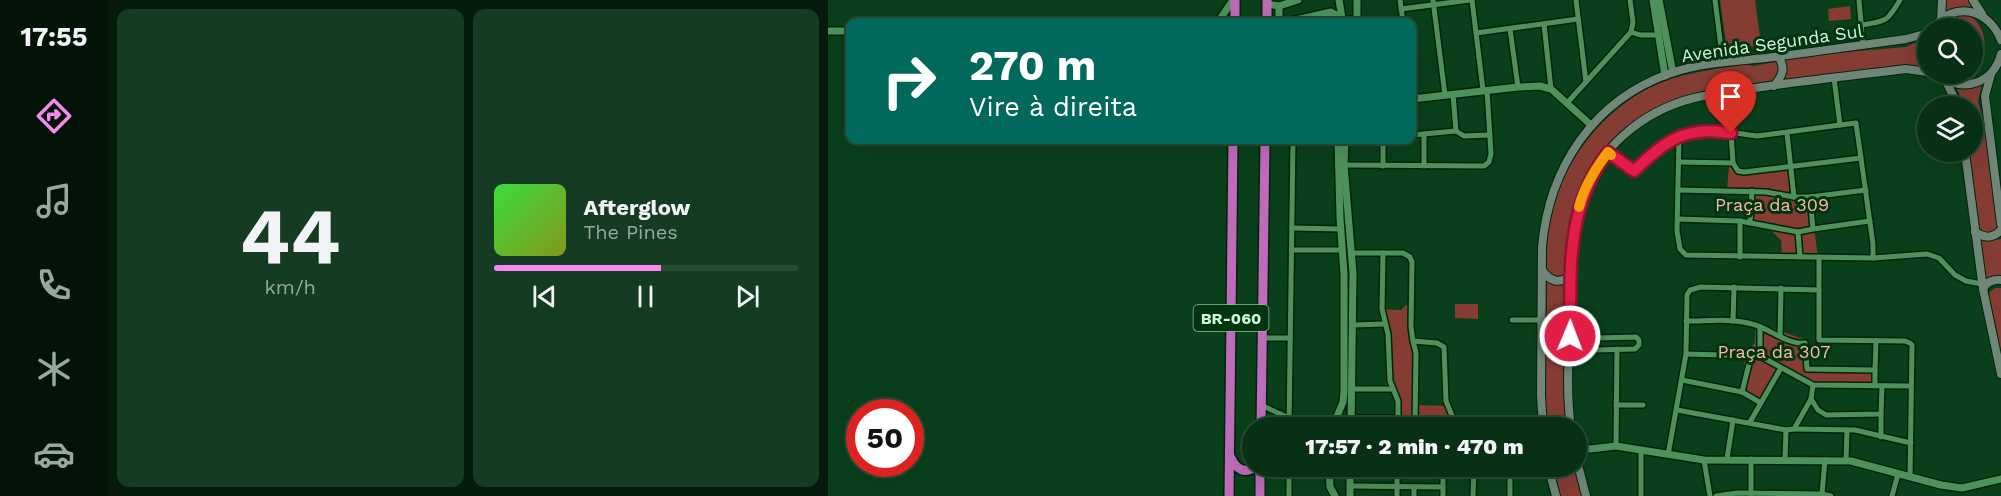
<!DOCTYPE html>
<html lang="pt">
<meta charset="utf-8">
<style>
:root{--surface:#073014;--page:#153c22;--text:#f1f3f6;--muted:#98a9a0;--line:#284b34;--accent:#f589ef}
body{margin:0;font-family:"Work Sans",sans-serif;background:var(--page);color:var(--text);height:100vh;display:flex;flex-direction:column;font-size:22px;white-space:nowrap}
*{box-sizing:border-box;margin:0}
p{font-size:20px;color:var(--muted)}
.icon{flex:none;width:33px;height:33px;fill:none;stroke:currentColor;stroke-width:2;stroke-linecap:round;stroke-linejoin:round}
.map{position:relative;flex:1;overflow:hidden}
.drawer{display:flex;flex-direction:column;gap:9px;padding:9px;background:#041a0b;width:720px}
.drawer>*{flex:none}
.hud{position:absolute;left:18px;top:18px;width:570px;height:126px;border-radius:12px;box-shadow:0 6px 24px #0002,0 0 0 2px var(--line);background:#00695c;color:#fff;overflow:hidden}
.buttons{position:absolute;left:1089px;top:18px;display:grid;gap:12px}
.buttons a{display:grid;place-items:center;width:66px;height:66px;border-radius:50%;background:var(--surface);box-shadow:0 6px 24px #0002,0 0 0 2px var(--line);font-size:30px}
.speed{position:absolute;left:18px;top:399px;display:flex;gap:12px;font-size:30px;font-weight:700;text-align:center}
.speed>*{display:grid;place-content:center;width:78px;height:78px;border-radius:50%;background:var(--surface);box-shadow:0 6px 24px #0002,0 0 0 2px var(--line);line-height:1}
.speed .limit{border:9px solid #d22;background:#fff;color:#111}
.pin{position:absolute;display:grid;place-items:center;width:51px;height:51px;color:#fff;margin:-62px -26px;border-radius:50% 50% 50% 0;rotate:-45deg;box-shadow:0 0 6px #0007}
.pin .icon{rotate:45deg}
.me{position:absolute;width:66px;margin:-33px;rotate:1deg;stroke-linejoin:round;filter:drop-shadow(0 0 4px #0008)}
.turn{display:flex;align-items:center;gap:21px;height:126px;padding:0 24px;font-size:27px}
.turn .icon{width:78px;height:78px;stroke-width:2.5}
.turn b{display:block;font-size:42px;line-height:51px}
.drawer .card{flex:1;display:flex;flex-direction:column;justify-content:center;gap:9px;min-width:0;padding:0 21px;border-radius:12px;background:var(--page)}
.drawer .dial{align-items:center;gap:0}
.dial b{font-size:78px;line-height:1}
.song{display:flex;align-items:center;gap:18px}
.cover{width:72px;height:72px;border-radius:9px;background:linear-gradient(135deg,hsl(120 70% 55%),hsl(70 70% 35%))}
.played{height:6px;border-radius:3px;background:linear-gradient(90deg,var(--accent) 55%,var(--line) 55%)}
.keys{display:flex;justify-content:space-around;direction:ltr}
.drawer .tiles{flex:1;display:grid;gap:9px;grid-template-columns:repeat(2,1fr)}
.trip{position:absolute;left:414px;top:417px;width:345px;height:60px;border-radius:30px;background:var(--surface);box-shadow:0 6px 24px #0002,0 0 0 2px var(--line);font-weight:800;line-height:60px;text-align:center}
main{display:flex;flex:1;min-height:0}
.tabs{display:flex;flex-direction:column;width:108px;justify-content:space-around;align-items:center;background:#031308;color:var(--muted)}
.tabs .icon{width:42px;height:42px}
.tabs .selected{color:var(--accent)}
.tabs b{font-size:27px;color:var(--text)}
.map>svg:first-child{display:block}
.green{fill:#853c33}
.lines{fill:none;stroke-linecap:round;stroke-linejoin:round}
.minor-casing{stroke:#00240a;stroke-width:8}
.tertiary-casing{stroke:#00240a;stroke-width:10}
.secondary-casing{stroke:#00240a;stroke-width:10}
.motorway-casing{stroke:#00240a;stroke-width:12}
.minor{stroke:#4e915c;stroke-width:5}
.tertiary{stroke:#4e915c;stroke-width:7}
.secondary{stroke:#708678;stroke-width:8}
.motorway{stroke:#be6cb9;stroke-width:9}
.route-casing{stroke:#92132f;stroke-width:15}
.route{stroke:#e11d48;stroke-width:10}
.slow{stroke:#f59e0b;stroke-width:10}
.labels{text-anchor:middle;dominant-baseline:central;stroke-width:6;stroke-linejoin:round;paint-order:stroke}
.shield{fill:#003510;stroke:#93bb9b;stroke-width:1.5}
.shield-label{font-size:16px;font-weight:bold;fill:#d2f4d7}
.street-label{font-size:18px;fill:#d2f4d7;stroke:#003510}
.park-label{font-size:18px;fill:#fcb7ac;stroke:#003510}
</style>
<main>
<nav class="tabs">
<b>17:55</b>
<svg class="icon selected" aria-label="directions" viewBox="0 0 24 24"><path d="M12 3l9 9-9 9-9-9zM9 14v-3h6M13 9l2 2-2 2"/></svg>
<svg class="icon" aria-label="music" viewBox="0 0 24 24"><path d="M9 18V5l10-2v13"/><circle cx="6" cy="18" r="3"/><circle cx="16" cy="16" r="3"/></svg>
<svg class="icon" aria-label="phone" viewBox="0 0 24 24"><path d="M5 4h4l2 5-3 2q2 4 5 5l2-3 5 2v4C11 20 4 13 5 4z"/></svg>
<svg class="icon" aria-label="climate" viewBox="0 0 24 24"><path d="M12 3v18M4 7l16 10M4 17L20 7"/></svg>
<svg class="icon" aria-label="car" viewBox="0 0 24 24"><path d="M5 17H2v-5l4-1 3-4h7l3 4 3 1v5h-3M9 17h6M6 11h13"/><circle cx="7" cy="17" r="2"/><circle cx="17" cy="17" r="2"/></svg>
</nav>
<section class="drawer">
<div class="tiles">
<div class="card dial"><b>44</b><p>km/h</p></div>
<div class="card">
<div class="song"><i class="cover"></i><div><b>Afterglow</b><p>The Pines</p></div></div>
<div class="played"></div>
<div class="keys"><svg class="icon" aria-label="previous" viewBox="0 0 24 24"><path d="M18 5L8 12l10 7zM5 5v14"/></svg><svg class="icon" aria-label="pause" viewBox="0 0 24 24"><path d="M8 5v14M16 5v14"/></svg><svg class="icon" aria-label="next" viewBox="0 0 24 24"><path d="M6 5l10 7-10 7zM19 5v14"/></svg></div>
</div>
</div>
</section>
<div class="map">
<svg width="1173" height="496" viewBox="0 0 1173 496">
<rect width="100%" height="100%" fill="#09401b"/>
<!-- green -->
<g class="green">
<polygon points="892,0 927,0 933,45 899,50"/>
<polygon points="1118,0 1143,0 1147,8 1133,7 1116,12"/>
<polygon points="1022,6 1023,19 1001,21 1000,9"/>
<path d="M1137,14C1173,25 1157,107 1116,74H1144V28H1109C1118,19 1125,16 1137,14Z"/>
<path d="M1096,39L1095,49L1099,68L1076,65L954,82C959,73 960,66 955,57L1078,47Z"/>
<path d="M947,62L952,65C952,74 949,77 942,82L870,95L816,116L757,182L739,271L736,276L727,278L719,269C719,256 718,241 720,228C731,162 781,98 846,78C869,71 895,68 918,64L925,66Z"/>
<polygon points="1154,84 1150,101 1159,133 1172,226 1164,234 1158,234 1151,227 1140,152 1144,152 1144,106 1136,106 1128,86 1143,87"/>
<polygon points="901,166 912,173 962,169 964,191 982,197 990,258 954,257 953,240 940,228 920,226 920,199 915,190 899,190"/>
<polygon points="1151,239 1157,241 1173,239 1173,278 1159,283"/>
<path d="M719,277L723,283L733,285L740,283V327C733,321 726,320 718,325Z"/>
<polygon points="1167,288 1173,288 1173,356 1161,293"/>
<polygon points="627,304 650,304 650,319 627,318"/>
<polygon points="578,305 585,305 589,405 620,406 628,427 569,426 568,398 558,388 558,336 552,309 573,310"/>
<polygon points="928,322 980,341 981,366 1049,366 1048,387 987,388 954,371 934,406 913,387 918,352 927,343"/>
<polygon points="730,329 737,335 742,427 719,427 716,396 719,337 724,330"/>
<polygon points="724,467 748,467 756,496 732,496"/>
</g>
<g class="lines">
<!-- minor casing -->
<g class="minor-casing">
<g id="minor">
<polyline points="572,0 575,22"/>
<polyline points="605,0 617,95"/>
<polyline points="644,0 655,90"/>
<polyline points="748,0 758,82"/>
<polyline points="887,0 895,63"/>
<polyline points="1031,0 1035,45"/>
<polyline points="573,9 642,0"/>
<polyline points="716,24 723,89"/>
<path d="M1033,25C1059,21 1059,22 1072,0"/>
<polyline points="682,29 690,87"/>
<polyline points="803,32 812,35 831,35"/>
<polyline points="648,33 750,19"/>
<polyline points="584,89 585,99"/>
<polyline points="625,94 628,131"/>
<polyline points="739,103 803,32 805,22 802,0"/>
<polyline points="1012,125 1028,123 1045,244 1045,258"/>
<polyline points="903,133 905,163"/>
<polyline points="959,133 966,197 982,197 985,229 970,232 972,257"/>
<polyline points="584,135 628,131 636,136 662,135"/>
<polyline points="851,137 849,231 852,249 858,255 1045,258 1099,254 1111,258 1127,275 1138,281 1154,284"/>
<polyline points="555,140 555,166"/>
<polyline points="780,152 805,171 836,145 857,134 870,131 886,130 929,136 1012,125 1006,78"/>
<polyline points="851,162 905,163 910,171 916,172 1033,158"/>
<polyline points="516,165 656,166 661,162 663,154 659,90"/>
<polyline points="596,166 596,134"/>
<polyline points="850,190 938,192 966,197"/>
<polyline points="982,197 1038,190"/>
<polyline points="850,219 912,221 970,232"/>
<polyline points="922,223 924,191"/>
<polyline points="464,228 512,229"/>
<polyline points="985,229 1042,221"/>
<polyline points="464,250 514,250"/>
<polyline points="524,253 575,253 582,257 584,262 583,327 585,341 609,343 616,347 618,401 629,428"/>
<polyline points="555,253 554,309 560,334 562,381 570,401 570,428"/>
<polyline points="912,257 912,221"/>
<polyline points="991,257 991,340 1077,341 1082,343 1084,345 1082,477"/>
<polyline points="684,320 714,320"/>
<path d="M858,321C880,321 904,318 924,324C941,328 959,345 977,343L979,369L1047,370L1048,341"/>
<polyline points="905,321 906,287"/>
<polyline points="524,325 557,324"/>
<polyline points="952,335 953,288"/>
<polygon points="808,337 811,340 811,345 807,349 768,350 762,348 762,341 768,338"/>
<polyline points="434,338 462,338"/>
<polyline points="585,341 588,353 587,425"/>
<polyline points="742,343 761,344"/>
<polyline points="858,354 932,356 985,385 1083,386"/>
<polyline points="932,356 932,327"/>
<polyline points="1047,370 1047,386"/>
<polyline points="854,380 914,392 923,356"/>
<polyline points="523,389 565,389"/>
<polyline points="914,392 933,403"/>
<polyline points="983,399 990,410 998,415 1053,414 1054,386"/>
<polyline points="433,405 461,418"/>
<polyline points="788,405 815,405"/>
<polyline points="849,410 958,430 966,429 983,399 985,385"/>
<polyline points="523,418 570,418"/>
<polyline points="922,422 953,368"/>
<polyline points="570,425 628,425"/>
<polyline points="461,428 465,140"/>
<polyline points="966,429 1027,430 1083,443"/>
<polyline points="1053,437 1053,414"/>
<polyline points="788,446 789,349"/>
<polyline points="840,455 858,354 859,295 862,290 873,287 991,290"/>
<polyline points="899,459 905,420"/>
<polyline points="957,459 958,430"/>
<polyline points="876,460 882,496"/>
<polyline points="1018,461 1019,430"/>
<polyline points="522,486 615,487"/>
<polyline points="923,494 923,459"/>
<polyline points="994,494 997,460"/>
<polyline points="461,496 461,466"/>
<polyline points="569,496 569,466"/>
<polyline points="586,496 586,487"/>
<polyline points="615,496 615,466"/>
<polyline points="645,496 646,466"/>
<polyline points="682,496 682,466"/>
<polyline points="813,496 813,451"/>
<polyline points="888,496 909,493 994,494 1003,496"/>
<polyline points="1064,496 1070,474"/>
</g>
</g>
<!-- tertiary casing -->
<g class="tertiary-casing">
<g id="tertiary">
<polyline points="511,0 514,18"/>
<polyline points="529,0 529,22"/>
<polyline points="825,0 837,76"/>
<polyline points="831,0 845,73"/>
<polyline points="439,4 451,6 470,0"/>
<polyline points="451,6 451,17 456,22"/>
<polyline points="390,22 405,0"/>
<polyline points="459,22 503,12 519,21 530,19"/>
<polyline points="0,31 22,31"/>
<polyline points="584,99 690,87 712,86 723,89 763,125"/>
<polyline points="517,140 516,165 525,273 523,428"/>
<polyline points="504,428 515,402 516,392 516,274 512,218 510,140"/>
<polyline points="748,444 762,449 788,446 876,460 1023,461 1113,485 1134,488 1173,479"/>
<polyline points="501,466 502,487 507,496"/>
<polyline points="508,466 517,466"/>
<polyline points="522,466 522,496"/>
</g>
</g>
<!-- secondary casing -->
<g class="secondary-casing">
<g id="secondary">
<polyline points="1145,0 1154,14"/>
<polyline points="1113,20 1114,0"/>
<path d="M1105,28C1126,0 1161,9 1173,40"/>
<path d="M1110,74C1133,94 1166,84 1173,54"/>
<polyline points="1163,74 1157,96 1173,224"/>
<polyline points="1117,79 1130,106"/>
<path d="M946,86C955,75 958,68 950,56"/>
<polyline points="1137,152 1155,289 1173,374"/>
<path d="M1147,232C1157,238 1164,239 1173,230"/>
<path d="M714,270C723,282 730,284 743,276"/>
<path d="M1155,289C1159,282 1165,279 1173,280"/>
<path d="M714,330C725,323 734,325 742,336"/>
<path d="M715,428L713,395L714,247C721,168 765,100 843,73C872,63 907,61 938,58C985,52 1032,45 1078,39L1100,33"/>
<path d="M743,428C737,386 742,342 742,300C743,266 742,234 753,201C769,149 814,111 866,98C888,93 911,91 934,87C982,80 1030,75 1078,69L1100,72"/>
<polyline points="748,457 758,496"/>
<polyline points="720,466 728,496"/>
</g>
</g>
<!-- motorway casing -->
<g class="motorway-casing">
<g id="motorway">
<polyline points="407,0 407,22"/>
<polyline points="439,22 439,0"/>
<polyline points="433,428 437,140"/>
<path d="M403,458C408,469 417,475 428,466"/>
<polyline points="401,496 405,140"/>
<polyline points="432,496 432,466"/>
</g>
</g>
<!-- minor -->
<use href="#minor" class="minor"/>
<!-- tertiary -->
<use href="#tertiary" class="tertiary"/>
<!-- secondary -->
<use href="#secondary" class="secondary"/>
<!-- motorway -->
<use href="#motorway" class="motorway"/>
</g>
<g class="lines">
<!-- route casing -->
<g class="route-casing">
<path id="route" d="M742,336C743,270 737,208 780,152L806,171C838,140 857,126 903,133"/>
</g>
<!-- route -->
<use href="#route" class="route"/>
<!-- slow -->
<path class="slow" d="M751,207C756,187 767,169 780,152L783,155"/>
</g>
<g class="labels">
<!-- shield labels -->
<rect class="shield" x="365.5" y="305" width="75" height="26" rx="4.5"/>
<g class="shield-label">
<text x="403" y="318">BR-060</text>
</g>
<!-- street labels -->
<g class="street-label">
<text transform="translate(944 43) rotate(-8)">Avenida Segunda Sul</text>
</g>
<!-- park labels -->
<g class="park-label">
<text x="944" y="204">Praça da 309</text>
<text x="946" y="351">Praça da 307</text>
</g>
</g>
</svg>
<div class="buttons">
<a><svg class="icon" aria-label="search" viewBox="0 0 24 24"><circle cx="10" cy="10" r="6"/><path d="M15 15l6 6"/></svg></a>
<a><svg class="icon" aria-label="layers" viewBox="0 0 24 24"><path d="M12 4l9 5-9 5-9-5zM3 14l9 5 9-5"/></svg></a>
</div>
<div class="speed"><div class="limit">50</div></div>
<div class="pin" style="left:903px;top:133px;background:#d93025"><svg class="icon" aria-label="arrive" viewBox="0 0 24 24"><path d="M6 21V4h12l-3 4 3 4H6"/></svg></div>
<svg class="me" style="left:742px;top:336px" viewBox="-20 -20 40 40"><circle r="17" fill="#e11d48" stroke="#fff" stroke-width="3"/><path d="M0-11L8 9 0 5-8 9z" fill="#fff"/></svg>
<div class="trip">17:57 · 2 min · 470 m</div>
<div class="hud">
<div class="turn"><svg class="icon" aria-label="right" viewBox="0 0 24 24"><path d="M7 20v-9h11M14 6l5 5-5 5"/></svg><div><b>270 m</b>Vire à direita</div></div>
</div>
</div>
</main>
